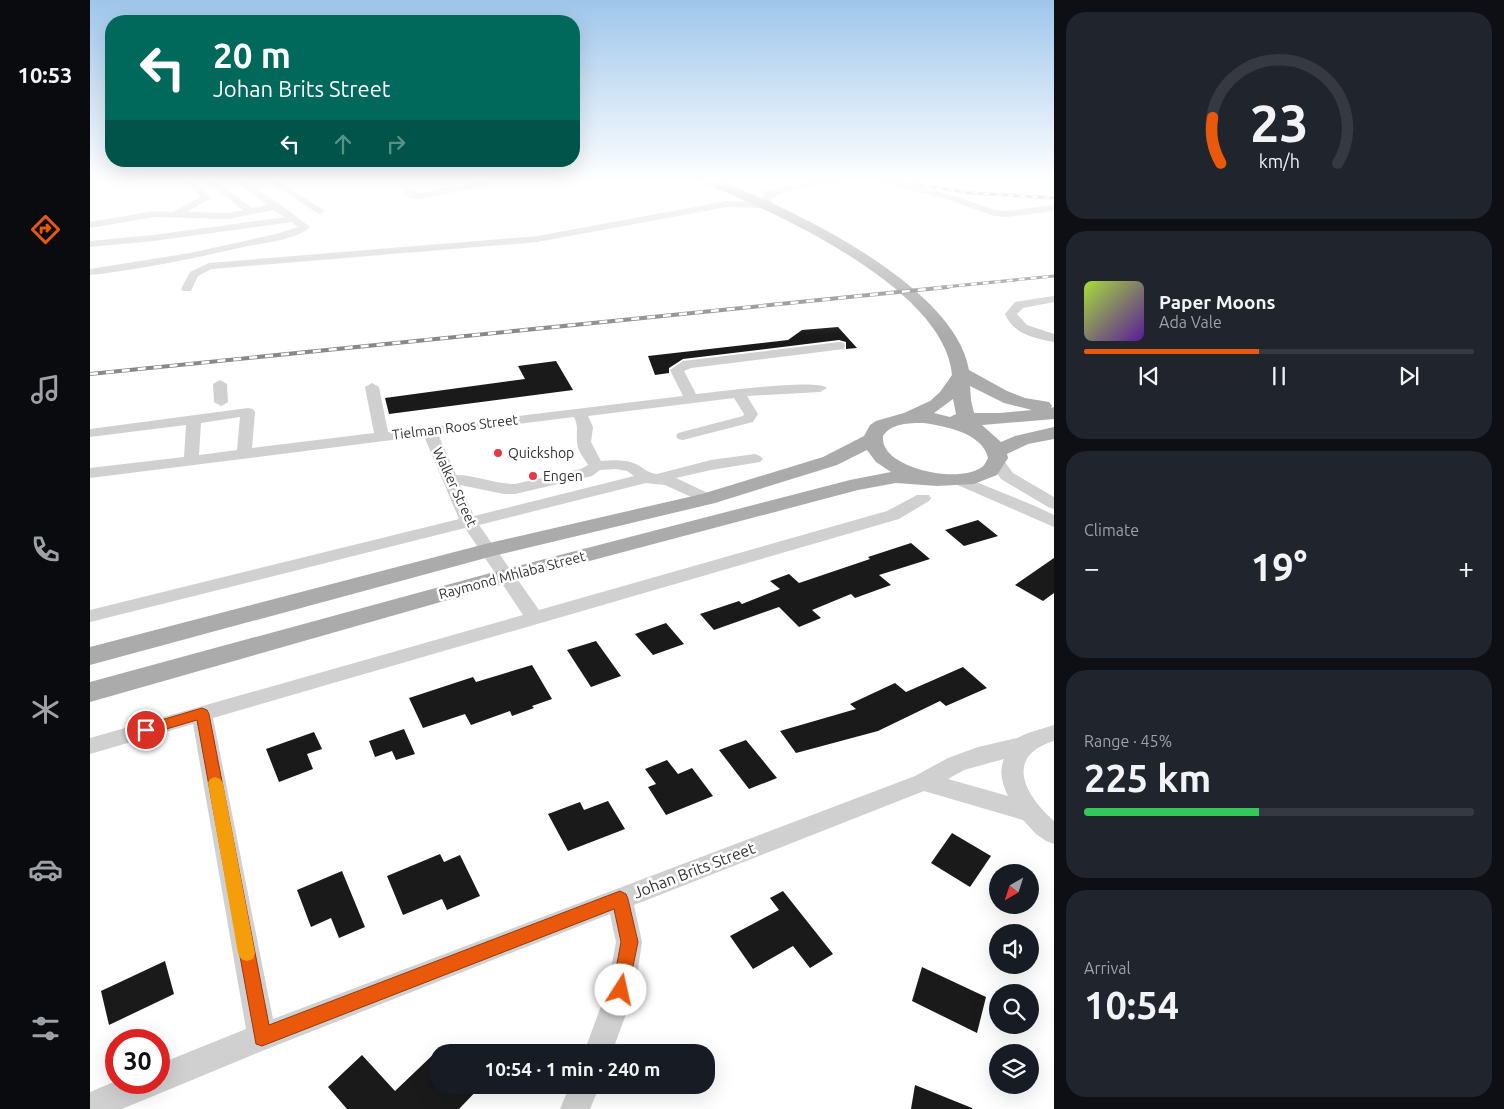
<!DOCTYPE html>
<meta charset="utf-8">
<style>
:root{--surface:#171b24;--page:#20242c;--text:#f1f3f6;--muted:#9ea1a6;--line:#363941;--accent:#ea580c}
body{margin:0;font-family:Ubuntu,sans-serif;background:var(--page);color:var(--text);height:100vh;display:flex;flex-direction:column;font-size:19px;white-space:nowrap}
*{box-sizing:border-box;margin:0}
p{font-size:16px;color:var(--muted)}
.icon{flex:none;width:28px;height:28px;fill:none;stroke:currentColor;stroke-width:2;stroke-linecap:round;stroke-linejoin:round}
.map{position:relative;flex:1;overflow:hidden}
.drawer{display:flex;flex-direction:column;gap:12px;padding:12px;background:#0d0f14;width:450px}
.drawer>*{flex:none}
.guide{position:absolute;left:15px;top:15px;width:475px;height:152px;border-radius:20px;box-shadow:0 5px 20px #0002;background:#00695c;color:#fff;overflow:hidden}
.needle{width:32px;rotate:219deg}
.fabs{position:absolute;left:899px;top:864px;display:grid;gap:10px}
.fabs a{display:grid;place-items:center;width:50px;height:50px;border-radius:50%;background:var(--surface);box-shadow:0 5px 20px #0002;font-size:25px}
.speed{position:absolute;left:15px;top:1029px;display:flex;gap:10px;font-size:25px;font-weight:700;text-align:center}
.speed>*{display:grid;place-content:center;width:65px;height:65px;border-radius:50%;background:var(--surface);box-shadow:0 5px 20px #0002;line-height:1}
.speed .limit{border:8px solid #d22;background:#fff;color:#111}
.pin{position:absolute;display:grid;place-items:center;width:42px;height:42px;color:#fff;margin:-21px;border:2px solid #fff;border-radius:50%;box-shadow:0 1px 5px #0007}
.me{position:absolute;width:55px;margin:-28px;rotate:10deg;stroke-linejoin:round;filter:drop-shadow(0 0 4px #0008)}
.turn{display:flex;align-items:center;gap:18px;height:105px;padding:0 25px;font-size:22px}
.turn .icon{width:65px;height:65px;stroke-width:2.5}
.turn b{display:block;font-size:35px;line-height:42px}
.lanes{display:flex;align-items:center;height:48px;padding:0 25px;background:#0003;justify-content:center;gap:25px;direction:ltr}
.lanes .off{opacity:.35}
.big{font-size:38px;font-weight:600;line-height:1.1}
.drawer .tile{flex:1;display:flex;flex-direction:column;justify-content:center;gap:8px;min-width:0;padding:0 18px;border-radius:20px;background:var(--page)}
.drawer .dial{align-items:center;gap:0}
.dial svg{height:130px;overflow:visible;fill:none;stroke:var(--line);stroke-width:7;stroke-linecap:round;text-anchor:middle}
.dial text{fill:var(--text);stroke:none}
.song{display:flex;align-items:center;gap:15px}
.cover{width:60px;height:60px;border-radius:8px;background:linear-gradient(135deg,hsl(80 70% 55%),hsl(270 70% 35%))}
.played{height:5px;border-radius:2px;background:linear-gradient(90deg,var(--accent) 45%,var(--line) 45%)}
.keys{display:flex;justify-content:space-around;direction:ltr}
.heat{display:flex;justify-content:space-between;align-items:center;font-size:28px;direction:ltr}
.charge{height:8px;border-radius:4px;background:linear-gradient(90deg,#34c759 45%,var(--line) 0)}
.trip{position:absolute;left:340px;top:1044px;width:285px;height:50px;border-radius:20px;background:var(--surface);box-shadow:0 5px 20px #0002;font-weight:600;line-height:50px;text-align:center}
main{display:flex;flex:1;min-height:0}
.dock{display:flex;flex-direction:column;width:90px;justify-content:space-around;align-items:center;background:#090b0e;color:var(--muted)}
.dock .icon{width:35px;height:35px}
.dock .current{color:var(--accent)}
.dock b{font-size:22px;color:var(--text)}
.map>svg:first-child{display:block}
.building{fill:#1a1a1a}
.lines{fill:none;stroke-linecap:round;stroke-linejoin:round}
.minor{fill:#d0d0d0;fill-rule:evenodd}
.major{fill:#ababab;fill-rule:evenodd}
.rail-far1-casing{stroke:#888;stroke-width:3}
.rail-casing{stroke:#888;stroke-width:4}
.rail-far1{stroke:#fff;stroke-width:2;stroke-dasharray:6;stroke-linecap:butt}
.rail{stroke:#fff;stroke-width:2.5;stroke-dasharray:8;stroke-linecap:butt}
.route{fill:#ea580c;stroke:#983908}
.slow{fill:#f59e0b}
.poi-dot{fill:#e63946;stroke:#fff;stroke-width:2}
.labels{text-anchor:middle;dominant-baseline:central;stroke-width:5;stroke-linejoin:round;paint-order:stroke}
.street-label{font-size:14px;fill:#333;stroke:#fff}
.poi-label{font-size:14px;fill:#333;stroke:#fff;text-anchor:start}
.near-street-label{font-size:16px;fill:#333;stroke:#fff}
</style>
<main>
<nav class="dock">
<b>10:53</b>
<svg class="icon current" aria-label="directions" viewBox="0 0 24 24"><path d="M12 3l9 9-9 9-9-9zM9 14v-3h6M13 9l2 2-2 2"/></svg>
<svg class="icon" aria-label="music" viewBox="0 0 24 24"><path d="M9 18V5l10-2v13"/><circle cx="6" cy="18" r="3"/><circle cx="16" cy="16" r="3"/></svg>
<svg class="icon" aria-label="phone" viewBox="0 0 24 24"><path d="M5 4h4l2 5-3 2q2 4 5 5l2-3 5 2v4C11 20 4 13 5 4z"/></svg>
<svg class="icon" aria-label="climate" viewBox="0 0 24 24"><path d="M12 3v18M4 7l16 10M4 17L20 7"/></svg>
<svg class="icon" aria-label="car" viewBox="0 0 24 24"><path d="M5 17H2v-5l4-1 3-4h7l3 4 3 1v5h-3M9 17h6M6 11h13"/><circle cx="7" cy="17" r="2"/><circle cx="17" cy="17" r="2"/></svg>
<svg class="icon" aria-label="filters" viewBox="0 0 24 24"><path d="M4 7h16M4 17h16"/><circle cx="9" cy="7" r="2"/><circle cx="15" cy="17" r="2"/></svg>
</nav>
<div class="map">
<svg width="964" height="1109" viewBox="0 0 964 1109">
<rect width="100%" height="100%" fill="#fff"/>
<!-- building -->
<g class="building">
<polygon points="748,327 767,348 756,349 756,342 749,340 593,359 579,368 579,373 565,375 558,356 698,340 712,330"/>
<polygon points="466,361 483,390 299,414 295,398 435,379 428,366"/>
<polygon points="888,520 908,536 874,546 855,530"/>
<polygon points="821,543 840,559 789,575 801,585 765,598 761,594 722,610 731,618 709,627 689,607 624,630 610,614 649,601 652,604 690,589 680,581 699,574 709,583 780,559 778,557"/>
<polygon points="964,558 964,593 953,601 925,585"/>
<polygon points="576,623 594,644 563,655 545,634"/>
<polygon points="506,641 531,676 501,687 477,650"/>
<polygon points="442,665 462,699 442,706 444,708 422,716 420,711 381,725 375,714 333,728 319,698 383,677 386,682"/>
<polygon points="873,667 897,688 856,706 850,701 788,731 706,753 690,731 766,709 760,704 805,683 816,692"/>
<polygon points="314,729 325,754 306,760 302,751 285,757 279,741"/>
<polygon points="224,732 232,749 217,754 223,769 189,782 176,749"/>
<polygon points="656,740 687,778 659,789 629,750"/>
<polygon points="577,760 588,774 602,768 623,796 576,815 558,787 566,784 555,769"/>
<polygon points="518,801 535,829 478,851 458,814 490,802 494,810"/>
<polygon points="862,833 901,856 880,887 841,863"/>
<polygon points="350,854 354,862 370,855 390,896 357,910 352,899 313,915 297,876"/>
<polygon points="252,871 275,927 249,938 241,918 221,927 207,890"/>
<polygon points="693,891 743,954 720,968 703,946 663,969 640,936 689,910 680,898"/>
<polygon points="75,961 84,994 19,1025 11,991"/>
<polygon points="832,967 896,997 887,1033 822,1001"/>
<polygon points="349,1049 349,1085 392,1085 369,1109 257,1109 238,1087 272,1055 305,1091"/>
<polygon points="825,1085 882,1108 882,1109 821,1109"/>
</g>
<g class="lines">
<!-- minor -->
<g class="minor">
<path d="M94,180H103L121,198L97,212L138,213L153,210L115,180H124L162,208L177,205L143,180H152L190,204L220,227C208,239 175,243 158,246C106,258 54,269 0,275V269L100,253L186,234L208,227L202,222L63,241L0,247V241L63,235L195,217L183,210L138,219L64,217L0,228V222L64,211L83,212L110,197Z"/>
<polygon points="177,180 187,180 235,211 230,214 227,213"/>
<path d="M738,180H755L751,183C735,185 690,189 681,200L684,205L679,208L637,207L447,242L121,269L108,276L101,291H93L91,289L100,272L119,263L447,236L637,201L672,202L671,200L675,195L672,193L674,191Z"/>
<polygon points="788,180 801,180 862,195 905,210 917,211 964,205 964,211 917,217 904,216 856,199 789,182"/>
<polygon points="395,181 398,182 398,186 330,199 320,198 313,192 318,189 330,193"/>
<path d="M964,296V302L933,308L927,314L937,325L964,334V342C944,338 923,334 915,314L925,302Z"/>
<path d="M749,342L754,343L755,346L754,349L601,368L594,371L606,394C625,392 729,378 737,388L730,392L657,396L668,414L663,422L593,440L588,439L586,436L588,433L653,416L654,414L644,398L498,416L503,427L501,442L511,461C523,460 537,459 548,465C555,469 558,473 567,474L621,460L665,454L670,456L673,459L670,462L621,470L586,478L624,496L626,499L624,502H612L575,485L556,483L389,525L449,610L797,511L827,495H839L841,498L839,501L809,519L123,718L183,1019L825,776L858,758L888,747L927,738L938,733L964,725V741C914,756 934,795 964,821V844L956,841L946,834L933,820L834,791L544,905L552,942L545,990L522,1052H494L517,990L526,942L520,914L172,1051L32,1109H0V1092L26,1081L69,1082V1064L156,1029L103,724L0,754V738L433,615L375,528L0,622V610L369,519L334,436L0,478V468L94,457L96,425L0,437V429L158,408L163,409L165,412L162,448L284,433L275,387L282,383L289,387L298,432L593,396L580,370L593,361ZM150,417L147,450L109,455L111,423ZM484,417C489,427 486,432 487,442C487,450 494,458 498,465L491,469L425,484C405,484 386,475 366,475L348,434ZM526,469L537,471L544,476L384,516L370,485L414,494H425L502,476L510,470ZM914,759C909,772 912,784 918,796L858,779L874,770Z"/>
<polygon points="130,380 137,384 138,402 131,406 124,402 123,384"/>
<polygon points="907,456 912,458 923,473 964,497 964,509 958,507 911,479 899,461 902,458"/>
<polygon points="869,475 945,506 964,515 964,527 863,483 861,480 863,477"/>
<polygon points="480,1085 510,1085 500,1109 470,1109"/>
</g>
<!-- major -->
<path class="major" d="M609,180C632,178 656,192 677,201C739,229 867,296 879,370L917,391L935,398L959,402L962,406L961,408L964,407V419L892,425L911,442L925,436L964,427V439L938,444L917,454L918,458L907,475L884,484L847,486L806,483L768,490L424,581L0,702V682L408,571L760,480L801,472L786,462L777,450L747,465L625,503L403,556L0,665V647L399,543L612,494L733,457L774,436L780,425L786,421L814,413L840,401L850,392L862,375C855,287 682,211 611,182ZM880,386L914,403L942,410L910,413H884L881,400ZM863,399L866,414L860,417L844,413ZM833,423C855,426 893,433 898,458C896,461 895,465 892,467C871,483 807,471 795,447C793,444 793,440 793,436C801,423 820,423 833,423Z"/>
<!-- rail-far1 casing -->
<g class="rail-far1-casing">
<g id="rail-far1">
<polyline points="799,180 881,193 964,198"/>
<polyline points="845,288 964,276"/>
</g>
</g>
<!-- rail casing -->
<g class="rail-casing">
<polyline id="rail" points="0,374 858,287"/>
</g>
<!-- rail-far1 -->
<use href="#rail-far1" class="rail-far1"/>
<!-- rail -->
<use href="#rail" class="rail"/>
</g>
<!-- sky -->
<linearGradient id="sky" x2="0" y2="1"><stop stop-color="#9ec6ea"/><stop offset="0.54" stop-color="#fff"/><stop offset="1" stop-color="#fff" stop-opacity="0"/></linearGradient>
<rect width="964" height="335" fill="url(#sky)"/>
<!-- route -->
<polygon class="route" points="112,708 117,710 119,714 179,1025 530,891 536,894 538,899 548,942 537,996 531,998 524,996 522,990 531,942 524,909 172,1046 166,1044 107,720 56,735 51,733 49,730 51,726"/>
<!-- slow -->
<polygon class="slow" points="125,777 130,779 133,783 165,953 163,959 157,961 151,959 148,953 118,783 120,779"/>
<!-- markers -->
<g class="poi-dot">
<circle cx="408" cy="453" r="5"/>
<circle cx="443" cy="476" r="5"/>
</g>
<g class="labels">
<!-- street labels -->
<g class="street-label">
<text transform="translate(365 427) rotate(-7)">Tielman Roos Street</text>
<text transform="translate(365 487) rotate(65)">Walker Street</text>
<text transform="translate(422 575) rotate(-15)">Raymond Mhlaba Street</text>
</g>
<!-- poi labels -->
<g class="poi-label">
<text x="418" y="453">Quickshop</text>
<text x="453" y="476">Engen</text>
</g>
<!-- near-street labels -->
<g class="near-street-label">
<text transform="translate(604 870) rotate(-21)">Johan Brits Street</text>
</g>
</g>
</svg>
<div class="fabs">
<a><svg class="needle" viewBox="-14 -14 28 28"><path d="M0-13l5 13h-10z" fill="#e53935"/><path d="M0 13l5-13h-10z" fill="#9ea1a6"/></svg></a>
<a><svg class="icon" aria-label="sound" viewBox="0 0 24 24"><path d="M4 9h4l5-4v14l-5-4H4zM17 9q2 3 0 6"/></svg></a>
<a><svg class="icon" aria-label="search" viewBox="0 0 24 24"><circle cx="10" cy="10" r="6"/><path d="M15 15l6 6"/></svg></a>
<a><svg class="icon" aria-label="layers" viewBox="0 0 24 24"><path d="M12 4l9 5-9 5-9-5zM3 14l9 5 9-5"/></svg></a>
</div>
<div class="speed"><div class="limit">30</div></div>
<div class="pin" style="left:56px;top:730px;background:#d93025"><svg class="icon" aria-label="arrive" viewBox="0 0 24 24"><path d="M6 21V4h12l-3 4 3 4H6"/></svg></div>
<svg class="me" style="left:531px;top:990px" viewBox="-20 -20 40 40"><circle r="19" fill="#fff"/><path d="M0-13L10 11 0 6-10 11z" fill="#ea580c"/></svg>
<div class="trip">10:54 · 1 min · 240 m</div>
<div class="guide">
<div class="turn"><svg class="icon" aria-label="left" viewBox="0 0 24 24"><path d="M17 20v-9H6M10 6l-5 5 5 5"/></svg><div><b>20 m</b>Johan Brits Street</div></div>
<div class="lanes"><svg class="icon" aria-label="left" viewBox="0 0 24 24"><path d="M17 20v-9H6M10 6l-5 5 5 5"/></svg><svg class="icon off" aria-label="ahead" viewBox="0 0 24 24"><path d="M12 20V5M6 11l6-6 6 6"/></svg><svg class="icon off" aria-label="right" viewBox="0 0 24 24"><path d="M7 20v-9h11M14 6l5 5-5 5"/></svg></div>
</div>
</div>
<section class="drawer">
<div class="tile dial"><svg viewBox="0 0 100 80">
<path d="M14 69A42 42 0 1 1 86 69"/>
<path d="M14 69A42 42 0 0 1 9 41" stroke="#ea580c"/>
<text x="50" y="56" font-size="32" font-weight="700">23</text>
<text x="50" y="72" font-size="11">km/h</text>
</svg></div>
<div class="tile">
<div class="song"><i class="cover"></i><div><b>Paper Moons</b><p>Ada Vale</p></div></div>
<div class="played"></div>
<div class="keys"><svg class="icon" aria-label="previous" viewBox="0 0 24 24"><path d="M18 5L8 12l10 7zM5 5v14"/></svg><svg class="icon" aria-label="pause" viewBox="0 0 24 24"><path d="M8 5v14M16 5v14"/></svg><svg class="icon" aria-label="next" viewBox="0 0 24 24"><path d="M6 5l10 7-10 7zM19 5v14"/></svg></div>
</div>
<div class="tile"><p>Climate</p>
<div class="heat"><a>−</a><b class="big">19°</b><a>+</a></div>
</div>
<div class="tile"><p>Range · 45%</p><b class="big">225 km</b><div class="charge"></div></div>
<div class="tile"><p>Arrival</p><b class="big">10:54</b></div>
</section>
</main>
